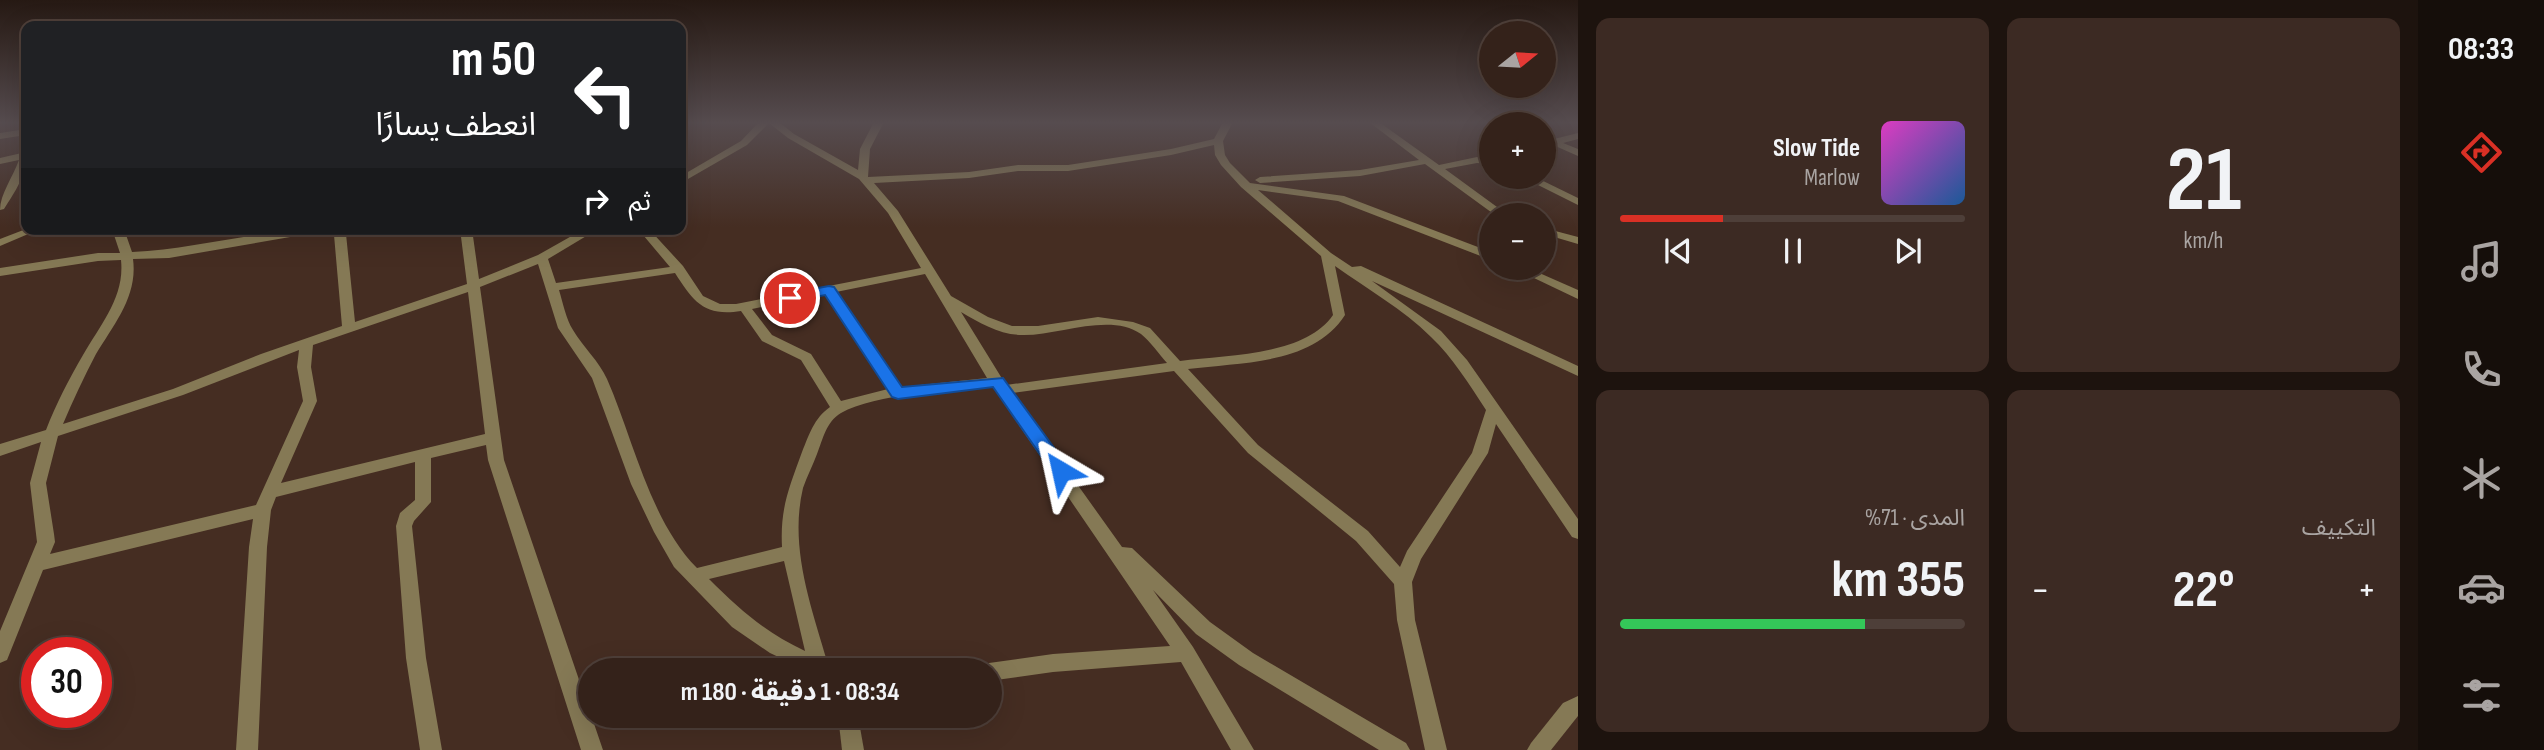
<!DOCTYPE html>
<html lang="ar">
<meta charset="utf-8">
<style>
:root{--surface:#34221a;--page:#3c2a23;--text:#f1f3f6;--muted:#a9a4a2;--line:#4e3f39;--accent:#d93025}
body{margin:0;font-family:"Sofia Sans Condensed","Noto Sans Arabic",sans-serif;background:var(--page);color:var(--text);direction:rtl;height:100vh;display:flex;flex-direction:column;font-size:26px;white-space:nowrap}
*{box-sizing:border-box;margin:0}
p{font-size:23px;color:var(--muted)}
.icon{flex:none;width:38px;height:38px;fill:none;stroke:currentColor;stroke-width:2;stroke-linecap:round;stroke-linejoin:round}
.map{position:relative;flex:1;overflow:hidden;direction:ltr}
.drawer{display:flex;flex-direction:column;gap:18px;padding:18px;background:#1d130e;width:840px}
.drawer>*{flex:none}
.hud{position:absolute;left:21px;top:21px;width:665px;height:214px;border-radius:14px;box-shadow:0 7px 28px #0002,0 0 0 2px var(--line);direction:rtl;background:#202124;color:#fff;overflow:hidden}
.needle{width:46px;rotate:72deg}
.tools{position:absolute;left:1479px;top:21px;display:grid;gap:14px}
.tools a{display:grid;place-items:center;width:77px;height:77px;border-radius:50%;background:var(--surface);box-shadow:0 7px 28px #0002,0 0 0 2px var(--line);font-size:35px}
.speed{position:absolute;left:21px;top:637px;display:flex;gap:14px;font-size:35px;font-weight:700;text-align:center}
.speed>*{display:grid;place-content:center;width:91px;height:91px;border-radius:50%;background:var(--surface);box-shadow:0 7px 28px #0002,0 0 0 2px var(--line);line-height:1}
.speed .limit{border:10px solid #d22;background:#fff;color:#111}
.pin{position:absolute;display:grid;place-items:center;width:60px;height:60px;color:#fff;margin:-30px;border:4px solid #fff;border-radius:50%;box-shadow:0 2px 7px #0007}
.me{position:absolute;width:77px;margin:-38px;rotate:324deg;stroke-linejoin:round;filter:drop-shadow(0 0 5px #0008)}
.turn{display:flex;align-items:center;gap:24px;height:147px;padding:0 35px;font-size:32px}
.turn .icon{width:91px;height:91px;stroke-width:2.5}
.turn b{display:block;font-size:49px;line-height:60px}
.then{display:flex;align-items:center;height:66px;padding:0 35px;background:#0003;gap:14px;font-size:26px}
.big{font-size:52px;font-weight:700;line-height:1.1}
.drawer .card{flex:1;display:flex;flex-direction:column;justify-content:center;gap:10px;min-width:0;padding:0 24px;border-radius:14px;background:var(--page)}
.drawer .dial{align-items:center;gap:0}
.dial b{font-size:91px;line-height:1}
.song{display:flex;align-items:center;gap:21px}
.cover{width:84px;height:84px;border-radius:10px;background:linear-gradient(135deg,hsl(310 70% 55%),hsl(210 70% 35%))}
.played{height:7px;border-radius:4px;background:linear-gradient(90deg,var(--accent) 30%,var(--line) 30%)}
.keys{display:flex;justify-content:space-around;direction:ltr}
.heat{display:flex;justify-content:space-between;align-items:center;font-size:38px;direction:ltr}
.charge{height:10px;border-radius:5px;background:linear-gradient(90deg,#34c759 71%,var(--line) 0)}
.drawer .tiles{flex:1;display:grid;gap:18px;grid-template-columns:repeat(2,1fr)}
.trip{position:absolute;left:578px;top:658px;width:424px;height:70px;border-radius:35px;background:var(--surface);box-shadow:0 7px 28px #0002,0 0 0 2px var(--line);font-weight:700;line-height:70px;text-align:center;direction:rtl}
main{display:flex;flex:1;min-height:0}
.tabs{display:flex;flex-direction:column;width:126px;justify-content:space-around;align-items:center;background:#150e0a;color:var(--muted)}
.tabs .icon{width:49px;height:49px}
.tabs .current{color:var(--accent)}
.tabs b{font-size:32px;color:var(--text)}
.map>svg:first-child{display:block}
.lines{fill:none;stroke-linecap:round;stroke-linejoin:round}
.minor{fill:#857955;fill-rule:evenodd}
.route{fill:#1a73e8;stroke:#114b97;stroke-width:2}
</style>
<main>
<nav class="tabs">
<b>08:33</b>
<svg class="icon current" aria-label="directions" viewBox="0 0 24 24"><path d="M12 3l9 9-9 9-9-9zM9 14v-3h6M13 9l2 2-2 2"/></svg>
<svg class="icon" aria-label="music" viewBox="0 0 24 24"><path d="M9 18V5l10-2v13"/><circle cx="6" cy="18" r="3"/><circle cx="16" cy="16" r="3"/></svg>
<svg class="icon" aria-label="phone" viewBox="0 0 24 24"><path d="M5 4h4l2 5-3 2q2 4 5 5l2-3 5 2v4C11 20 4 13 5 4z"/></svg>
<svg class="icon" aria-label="climate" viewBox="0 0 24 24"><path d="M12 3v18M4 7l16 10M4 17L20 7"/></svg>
<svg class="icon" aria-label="car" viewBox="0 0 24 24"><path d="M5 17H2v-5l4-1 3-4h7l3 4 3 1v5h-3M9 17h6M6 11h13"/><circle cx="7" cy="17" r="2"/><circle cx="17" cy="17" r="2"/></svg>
<svg class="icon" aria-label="filters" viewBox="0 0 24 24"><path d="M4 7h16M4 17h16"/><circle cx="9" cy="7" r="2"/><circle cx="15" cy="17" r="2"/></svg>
</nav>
<section class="drawer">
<div class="tiles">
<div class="card dial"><b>21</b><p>km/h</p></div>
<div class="card">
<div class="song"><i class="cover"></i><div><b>Slow Tide</b><p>Marlow</p></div></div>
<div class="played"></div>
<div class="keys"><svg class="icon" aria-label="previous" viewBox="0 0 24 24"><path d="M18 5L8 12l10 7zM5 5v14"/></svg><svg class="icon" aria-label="pause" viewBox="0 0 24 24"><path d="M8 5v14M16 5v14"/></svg><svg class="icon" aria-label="next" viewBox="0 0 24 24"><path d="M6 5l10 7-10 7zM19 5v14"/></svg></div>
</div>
<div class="card"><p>التكييف</p>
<div class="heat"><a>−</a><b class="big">22°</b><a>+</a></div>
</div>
<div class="card"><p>المدى · 71%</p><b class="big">355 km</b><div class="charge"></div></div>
</div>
</section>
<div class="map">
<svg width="1578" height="750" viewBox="0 0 1578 750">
<rect width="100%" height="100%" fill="#452d22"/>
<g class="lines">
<!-- minor -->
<g class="minor">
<path d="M759,122H779L794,134L858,170L860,149L874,122H884L870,149L868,177L969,172L1018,165H1068L1171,149L1214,139L1223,122H1233L1223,141L1225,155L1230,163L1250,183L1344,196L1491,252V260L1338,201L1258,190L1331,253L1352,267L1361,266L1578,366V376L1372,281L1441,331L1467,360L1578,519V539L1572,537L1496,424L1488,453L1421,559L1412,582L1415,620L1447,750H1425L1397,620L1394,584L1356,541L1248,453L1174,371L1012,393L1122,547L1132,548L1210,622L1253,653L1406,743L1410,750H1379L1239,665L1196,634L1153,590L1193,647L1254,750H1231L1181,662L1053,672L989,681V670H980L982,666L989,663L1053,654L1170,646L993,387C953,389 875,394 841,413C826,422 823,439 817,454C813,465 807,476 803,488C789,547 811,606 827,661L832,664L835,670H806L770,653L732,627L674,567L654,532L631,484L592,378L558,328L538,264L480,287L504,460L603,750H581L488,460L486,445L431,458V502L414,521L412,526L426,658L442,750H420L406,658L396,526L400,513L415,500V462L276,497L271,510L267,547L258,750H236L249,547L253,519L43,570L7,660L0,663V631L37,542L30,483L41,442L0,456V444L46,430C56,404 69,379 83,355C100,325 125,297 121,260L98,261L0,276V268L98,253H120L112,229H124L132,252C197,249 260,229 324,229L319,232L169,258L133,259C138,296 114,324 96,354C84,377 73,400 63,424L173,389L261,354L342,326L334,235L330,229H342L346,234L355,322L467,284L460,229H472L479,279L538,255L584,229H598L548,259L556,283L670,267L638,229H649L683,266L703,296L720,304H736L921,268L888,213L859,179L788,138L769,123L747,145L681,183V176L741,141ZM1214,145L1215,155L1221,165L1241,187L1321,256L1333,315C1305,356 1226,355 1180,361L1150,328L1133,322L1098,317L1038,326H1012L988,317L951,296L898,211L874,183L969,178L1018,171H1068L1171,155ZM1335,266C1367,289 1403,309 1431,337C1453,358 1469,384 1486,410L1472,453L1407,551L1400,567L1368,531L1258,445L1188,369C1241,362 1313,365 1345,315ZM675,273C693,301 704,317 741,311L762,341L801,360L830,407C814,418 809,435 802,452C789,488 780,508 782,547L697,568C650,521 633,438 607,379C599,361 583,347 573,330C566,319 563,303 559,290ZM925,274L987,378L901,387L836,292ZM468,292L485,434L281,483L317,401L311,367L313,345ZM825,294L888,389L841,401L811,354L772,335L752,309ZM961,312C980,323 1000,335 1022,335C1057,336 1110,312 1141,334C1150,341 1159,354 1167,363L1006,385ZM299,350L297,367L303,401L256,505L50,554L55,542L54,534L46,483L58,436L183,395ZM784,561L805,651C765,632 740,610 709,579Z"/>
<polygon points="1369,122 1379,122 1439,165 1477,157 1491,158 1491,164 1477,163 1445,169 1508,215 1495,215 1425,164 1360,176 1260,183 1255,180 1260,177 1360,170 1419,160"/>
<polygon points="1505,122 1516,122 1518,124 1506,124"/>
<polygon points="26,129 26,135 0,139 0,133"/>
<polygon points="1578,133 1578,139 1563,143 1578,149 1578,156 1544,141 1544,135 1554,139"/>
<path d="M26,152C27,175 16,190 4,209L0,210C0,194 13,177 19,160L0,164V158Z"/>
<polygon points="1522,177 1535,177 1578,198 1578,205"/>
<polygon points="1544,228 1578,237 1578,244 1544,234"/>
<polygon points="26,229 40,229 0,246 0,239"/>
<polygon points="1513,268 1528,268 1578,290 1578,299"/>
<polygon points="1578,696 1578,716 1551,750 1527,750 1531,743 1563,703"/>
<polygon points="838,716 858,716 864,750 842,750"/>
</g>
</g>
<!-- sky -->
<linearGradient id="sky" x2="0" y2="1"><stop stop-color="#261913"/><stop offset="0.54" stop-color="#564c4f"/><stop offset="1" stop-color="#564c4f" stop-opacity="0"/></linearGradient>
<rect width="1578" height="227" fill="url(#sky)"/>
<!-- route -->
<polygon class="route" points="829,286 834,287 902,387 1003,378 1068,467 1070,471 1068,476 1055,476 993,387 898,399 892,397 825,295 790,302 783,298 785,294"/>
</svg>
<div class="tools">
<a><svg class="needle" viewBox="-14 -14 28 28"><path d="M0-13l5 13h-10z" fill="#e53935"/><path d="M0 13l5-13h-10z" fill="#a9a4a2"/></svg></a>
<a>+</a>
<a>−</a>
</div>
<div class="speed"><div class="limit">30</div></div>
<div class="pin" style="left:790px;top:298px;background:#d93025"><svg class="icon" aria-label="arrive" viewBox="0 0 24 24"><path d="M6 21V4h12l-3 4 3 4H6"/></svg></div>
<svg class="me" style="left:1061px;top:471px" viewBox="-20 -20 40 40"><path d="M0-17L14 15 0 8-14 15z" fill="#1a73e8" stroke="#fff" stroke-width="4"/></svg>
<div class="trip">08:34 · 1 دقيقة · 180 m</div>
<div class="hud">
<div class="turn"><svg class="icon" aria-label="left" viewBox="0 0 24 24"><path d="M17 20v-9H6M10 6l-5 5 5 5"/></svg><div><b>50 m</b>انعطف يسارًا</div></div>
<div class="then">ثم<svg class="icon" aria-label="right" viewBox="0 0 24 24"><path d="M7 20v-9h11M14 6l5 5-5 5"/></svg></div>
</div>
</div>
</main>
